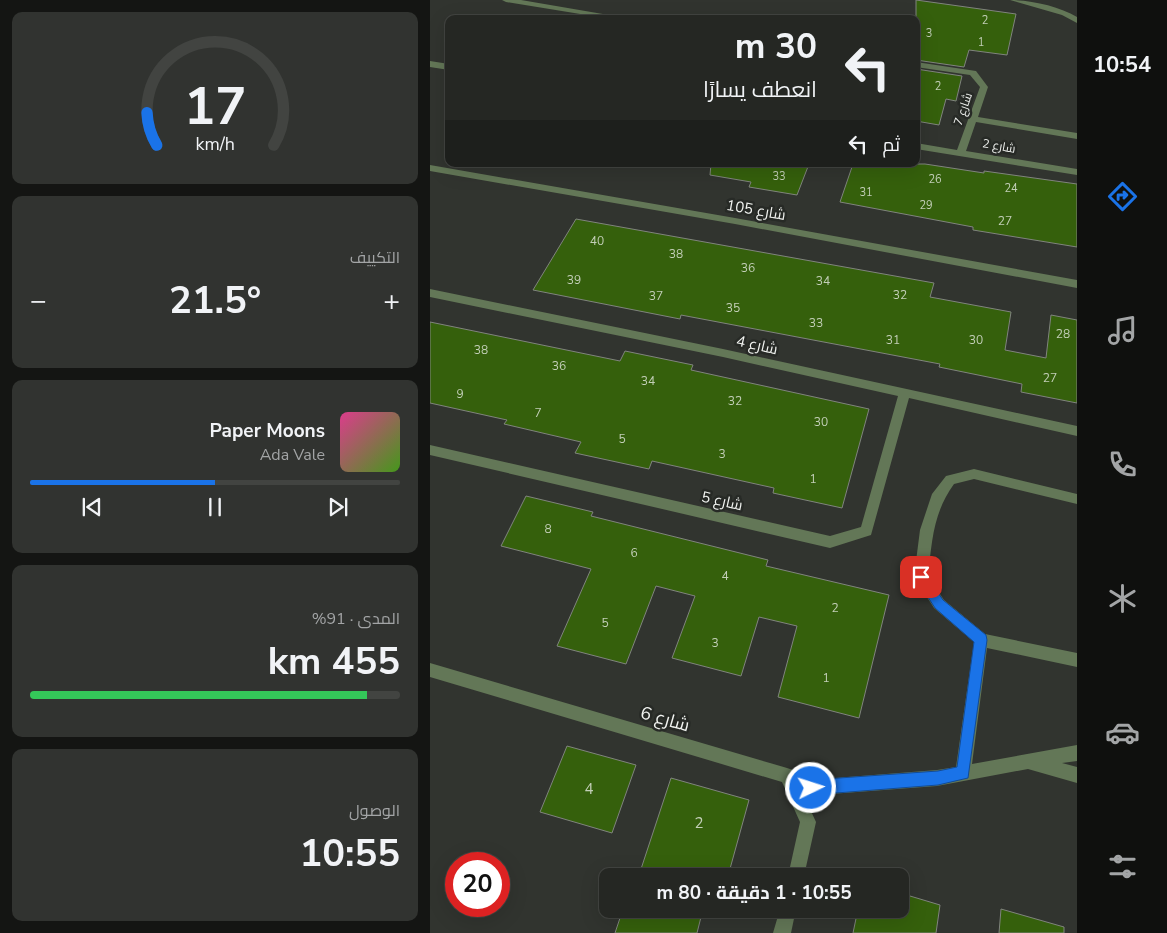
<!DOCTYPE html>
<html lang="ar">
<meta charset="utf-8">
<style>
:root{--surface:#252723;--page:#313330;--text:#f1f3f6;--muted:#a3a5a6;--line:#424441;--accent:#1a73e8}
body{margin:0;font-family:"Nunito Sans",Cairo,sans-serif;background:var(--page);color:var(--text);direction:rtl;height:100vh;display:flex;flex-direction:column;font-size:19px;white-space:nowrap}
*{box-sizing:border-box;margin:0}
p{font-size:16px;color:var(--muted)}
.icon{flex:none;width:28px;height:28px;fill:none;stroke:currentColor;stroke-width:2;stroke-linecap:round;stroke-linejoin:round}
.map{position:relative;flex:1;overflow:hidden;direction:ltr}
.drawer{display:flex;flex-direction:column;gap:12px;padding:12px;background:#141513;width:430px}
.drawer>*{flex:none}
.hud{position:absolute;left:15px;top:15px;width:475px;height:152px;border-radius:10px;box-shadow:0 5px 20px #0002,0 0 0 1px var(--line);direction:rtl;background:#252723;color:var(--text);overflow:hidden}
.speed{position:absolute;left:15px;top:852px;display:flex;gap:10px;font-size:25px;font-weight:700;text-align:center}
.speed>*{display:grid;place-content:center;width:65px;height:65px;border-radius:50%;background:var(--surface);box-shadow:0 5px 20px #0002,0 0 0 1px var(--line);line-height:1}
.speed .limit{border:8px solid #d22;background:#fff;color:#111}
.pin{position:absolute;display:grid;place-items:center;width:42px;height:42px;color:#fff;margin:-21px;border-radius:10px;box-shadow:0 2px 8px #0006}
.me{position:absolute;width:55px;margin:-28px;rotate:86deg;stroke-linejoin:round;filter:drop-shadow(0 0 4px #0008)}
.turn{display:flex;align-items:center;gap:18px;height:105px;padding:0 20px;font-size:22px}
.turn .icon{width:65px;height:65px;stroke-width:2.5}
.turn b{display:block;font-size:35px;line-height:42px}
.then{display:flex;align-items:center;height:48px;padding:0 20px;background:#0003;gap:10px;font-size:19px}
.big{font-size:38px;font-weight:700;line-height:1.1}
.drawer .tile{flex:1;display:flex;flex-direction:column;justify-content:center;gap:8px;min-width:0;padding:0 18px;border-radius:10px;background:var(--page)}
.drawer .dial{align-items:center;gap:0}
.dial svg{height:130px;overflow:visible;fill:none;stroke:var(--line);stroke-width:7;stroke-linecap:round;text-anchor:middle}
.dial text{fill:var(--text);stroke:none}
.song{display:flex;align-items:center;gap:15px}
.cover{width:60px;height:60px;border-radius:8px;background:linear-gradient(135deg,hsl(330 70% 55%),hsl(100 70% 35%))}
.played{height:5px;border-radius:2px;background:linear-gradient(90deg,var(--accent) 50%,var(--line) 50%)}
.keys{display:flex;justify-content:space-around;direction:ltr}
.heat{display:flex;justify-content:space-between;align-items:center;font-size:28px;direction:ltr}
.charge{height:8px;border-radius:4px;background:linear-gradient(90deg,#34c759 91%,var(--line) 0)}
.trip{position:absolute;left:169px;top:868px;width:310px;height:50px;border-radius:10px;background:var(--surface);box-shadow:0 5px 20px #0002,0 0 0 1px var(--line);font-weight:700;line-height:50px;text-align:center;direction:rtl}
main{display:flex;flex:1;min-height:0}
.tabs{display:flex;flex-direction:column;width:90px;justify-content:space-around;align-items:center;background:#0f100e;color:var(--muted)}
.tabs .icon{width:35px;height:35px}
.tabs .active{color:var(--accent)}
.tabs b{font-size:22px;color:var(--text)}
.map>svg:first-child{display:block}
.building{fill:#35600c;stroke:#80847e}
.lines{fill:none;stroke-linecap:round;stroke-linejoin:round}
.minor{fill:#637757;fill-rule:evenodd}
.route{fill:#1a73e8;stroke:#114b97}
.labels{text-anchor:middle;dominant-baseline:central;stroke-width:5;stroke-linejoin:round;paint-order:stroke}
.far-number-label{font-size:11px;fill:#c3cfb8}
.far-street-label{font-size:12px;fill:#f2f4f1;stroke:#272a26}
.number-label{font-size:12px;fill:#c3cfb8}
.street-label{font-size:15px;fill:#f2f4f1;stroke:#272a26}
.near-number-label{font-size:15px;fill:#c3cfb8}
.near-street-label{font-size:18px;fill:#f2f4f1;stroke:#272a26}
</style>
<main>
<nav class="tabs">
<b>10:54</b>
<svg class="icon active" aria-label="directions" viewBox="0 0 24 24"><path d="M12 3l9 9-9 9-9-9zM9 14v-3h6M13 9l2 2-2 2"/></svg>
<svg class="icon" aria-label="music" viewBox="0 0 24 24"><path d="M9 18V5l10-2v13"/><circle cx="6" cy="18" r="3"/><circle cx="16" cy="16" r="3"/></svg>
<svg class="icon" aria-label="phone" viewBox="0 0 24 24"><path d="M5 4h4l2 5-3 2q2 4 5 5l2-3 5 2v4C11 20 4 13 5 4z"/></svg>
<svg class="icon" aria-label="climate" viewBox="0 0 24 24"><path d="M12 3v18M4 7l16 10M4 17L20 7"/></svg>
<svg class="icon" aria-label="car" viewBox="0 0 24 24"><path d="M5 17H2v-5l4-1 3-4h7l3 4 3 1v5h-3M9 17h6M6 11h13"/><circle cx="7" cy="17" r="2"/><circle cx="17" cy="17" r="2"/></svg>
<svg class="icon" aria-label="filters" viewBox="0 0 24 24"><path d="M4 7h16M4 17h16"/><circle cx="9" cy="7" r="2"/><circle cx="15" cy="17" r="2"/></svg>
</nav>
<div class="map">
<svg width="647" height="933" viewBox="0 0 647 933">
<rect width="100%" height="100%" fill="#31342f"/>
<!-- building -->
<g class="building">
<polygon points="486,0 586,14 577,55 539,50 534,67 486,60"/>
<polygon points="486,69 532,76 526,101 516,99 509,125 486,121"/>
<polygon points="281,164 379,164 367,195 319,187 321,182 280,175"/>
<polygon points="423,164 495,164 554,173 554,171 647,184 647,247 543,230 543,227 410,202"/>
<polygon points="146,219 504,283 500,297 581,312 575,350 616,358 621,315 647,320 647,403 591,392 592,384 509,367 510,364 251,315 250,319 103,290"/>
<polygon points="0,322 190,361 195,351 263,365 261,370 439,409 412,508 343,493 344,488 222,461 219,469 145,453 151,442 74,424 77,420 0,403"/>
<polygon points="96,496 163,512 161,516 338,560 336,566 459,595 429,718 348,697 367,626 329,617 311,676 242,658 265,596 226,586 196,664 127,646 161,569 71,546"/>
<polygon points="137,746 206,765 182,833 110,812"/>
<polygon points="241,778 319,800 298,876 204,876 206,871 210,872"/>
<polygon points="470,893 510,905 506,933 423,933 428,909 470,909"/>
<polygon points="193,909 273,909 267,933 185,933"/>
<polygon points="571,909 634,927 634,933 569,933"/>
</g>
<g class="lines">
<!-- minor -->
<g class="minor">
<polygon points="72,0 91,0 202,19 181,19 76,2"/>
<path d="M580,0C601,0 629,6 647,17V23L632,15Z"/>
<polygon points="0,61 19,64 19,70 0,67"/>
<polygon points="486,62 546,71 558,87 548,117 647,133 647,139 546,122 536,151 647,169 647,175 486,149 486,143 527,150 550,87 540,75 486,67"/>
<polygon points="0,165 305,218 647,280 647,288 305,224 0,171"/>
<polygon points="0,289 293,349 647,426 647,436 479,398 441,535 400,548 0,455 0,445 400,536 431,527 468,396 293,357 0,297"/>
<path d="M544,469L647,494V504L544,479L524,484C503,513 502,541 498,576L514,600L555,634L647,653V667L557,648L542,764L647,745V761L632,763L647,767V783L598,769L507,786L374,796L386,822L374,876H358L370,822L352,782L0,677V663L357,768L363,770L367,781L507,770L526,767L544,642L504,608L484,577L490,530L502,494L516,476Z"/>
<polygon points="350,909 366,909 361,933 343,933"/>
</g>
</g>
<!-- route -->
<polygon class="route" points="491,571 495,573 513,600 556,635 557,640 538,778 508,785 381,795 376,793 374,788 376,782 381,780 508,771 527,767 544,642 505,608 485,577 486,573"/>
<g class="labels">
<!-- far-number labels -->
<g class="far-number-label">
<text x="555" y="20">2</text>
<text x="499" y="33">3</text>
<text x="551" y="42">1</text>
<text x="508" y="86">2</text>
<text x="349" y="176">33</text>
<text x="505" y="179">26</text>
<text x="581" y="188">24</text>
<text x="436" y="192">31</text>
<text x="496" y="205">29</text>
</g>
<!-- far-street labels -->
<g class="far-street-label">
<text transform="translate(533 109) rotate(-71)">شارع 7</text>
<text transform="translate(569 146) rotate(10)">شارع 2</text>
</g>
<!-- number labels -->
<g class="number-label">
<text x="575" y="221">27</text>
<text x="167" y="241">40</text>
<text x="246" y="254">38</text>
<text x="318" y="268">36</text>
<text x="144" y="280">39</text>
<text x="393" y="281">34</text>
<text x="470" y="295">32</text>
<text x="226" y="296">37</text>
<text x="303" y="308">35</text>
<text x="386" y="323">33</text>
<text x="633" y="334">28</text>
<text x="463" y="340">31</text>
<text x="546" y="340">30</text>
<text x="51" y="350">38</text>
<text x="129" y="366">36</text>
<text x="620" y="378">27</text>
<text x="218" y="381">34</text>
<text x="30" y="394">9</text>
<text x="305" y="401">32</text>
<text x="108" y="413">7</text>
<text x="391" y="422">30</text>
<text x="192" y="439">5</text>
<text x="292" y="454">3</text>
<text x="383" y="479">1</text>
<text x="118" y="529">8</text>
<text x="204" y="553">6</text>
<text x="295" y="576">4</text>
<text x="405" y="608">2</text>
<text x="175" y="623">5</text>
<text x="285" y="643">3</text>
<text x="396" y="678">1</text>
</g>
<!-- street labels -->
<g class="street-label">
<text transform="translate(326 210) rotate(10)">شارع 105</text>
<text transform="translate(327 345) rotate(13)">شارع 4</text>
<text transform="translate(292 501) rotate(13)">شارع 5</text>
</g>
<!-- near-number labels -->
<g class="near-number-label">
<text x="159" y="789">4</text>
<text x="269" y="823">2</text>
</g>
<!-- near-street labels -->
<g class="near-street-label">
<text transform="translate(235 719) rotate(16)">شارع 6</text>
</g>
</g>
</svg>
<div class="speed"><div class="limit">20</div></div>
<div class="pin" style="left:491px;top:577px;background:#d93025"><svg class="icon" aria-label="arrive" viewBox="0 0 24 24"><path d="M6 21V4h12l-3 4 3 4H6"/></svg></div>
<svg class="me" style="left:381px;top:788px" viewBox="-20 -20 40 40"><circle r="17" fill="#1a73e8" stroke="#fff" stroke-width="3"/><path d="M0-11L8 9 0 5-8 9z" fill="#fff"/></svg>
<div class="trip">10:55 · 1 دقيقة · 80 m</div>
<div class="hud">
<div class="turn"><svg class="icon" aria-label="left" viewBox="0 0 24 24"><path d="M17 20v-9H6M10 6l-5 5 5 5"/></svg><div><b>30 m</b>انعطف يسارًا</div></div>
<div class="then">ثم<svg class="icon" aria-label="left" viewBox="0 0 24 24"><path d="M17 20v-9H6M10 6l-5 5 5 5"/></svg></div>
</div>
</div>
<section class="drawer">
<div class="tile dial"><svg viewBox="0 0 100 80">
<path d="M14 69A42 42 0 1 1 86 69"/>
<path d="M14 69A42 42 0 0 1 8 49" stroke="#1a73e8"/>
<text x="50" y="56" font-size="32" font-weight="700">17</text>
<text x="50" y="72" font-size="11">km/h</text>
</svg></div>
<div class="tile"><p>التكييف</p>
<div class="heat"><a>−</a><b class="big">21.5°</b><a>+</a></div>
</div>
<div class="tile">
<div class="song"><i class="cover"></i><div><b>Paper Moons</b><p>Ada Vale</p></div></div>
<div class="played"></div>
<div class="keys"><svg class="icon" aria-label="previous" viewBox="0 0 24 24"><path d="M18 5L8 12l10 7zM5 5v14"/></svg><svg class="icon" aria-label="pause" viewBox="0 0 24 24"><path d="M8 5v14M16 5v14"/></svg><svg class="icon" aria-label="next" viewBox="0 0 24 24"><path d="M6 5l10 7-10 7zM19 5v14"/></svg></div>
</div>
<div class="tile"><p>المدى · 91%</p><b class="big">455 km</b><div class="charge"></div></div>
<div class="tile"><p>الوصول</p><b class="big">10:55</b></div>
</section>
</main>
